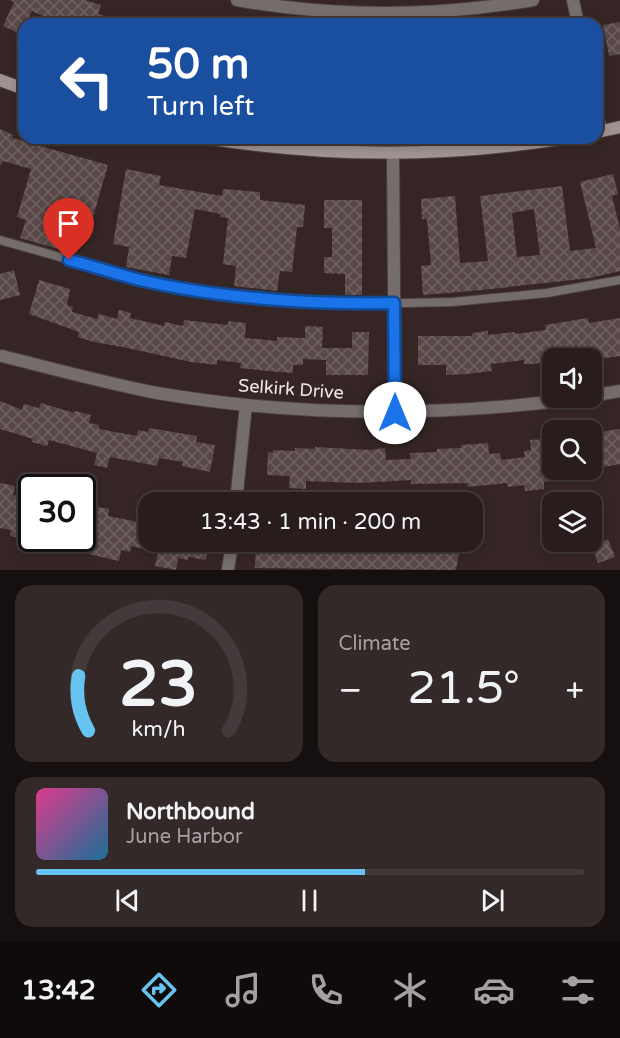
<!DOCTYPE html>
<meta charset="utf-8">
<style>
:root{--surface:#281c1c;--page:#342929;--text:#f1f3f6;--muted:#a5a1a3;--line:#443a3b;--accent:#67c4f0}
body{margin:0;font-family:"Varela Round",sans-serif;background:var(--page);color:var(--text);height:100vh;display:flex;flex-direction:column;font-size:22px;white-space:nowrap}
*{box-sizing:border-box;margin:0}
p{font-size:20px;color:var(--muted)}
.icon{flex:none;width:33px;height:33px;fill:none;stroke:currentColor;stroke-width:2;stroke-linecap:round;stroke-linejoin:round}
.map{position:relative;height:570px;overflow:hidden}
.details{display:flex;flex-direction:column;gap:15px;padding:15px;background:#160f0f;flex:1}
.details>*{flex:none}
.guide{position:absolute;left:18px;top:18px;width:585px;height:126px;border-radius:18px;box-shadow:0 3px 9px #0003,0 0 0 2px var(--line);background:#1a4fa0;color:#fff;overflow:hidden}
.buttons{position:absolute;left:542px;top:348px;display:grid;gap:12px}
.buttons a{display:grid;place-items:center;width:60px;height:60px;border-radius:12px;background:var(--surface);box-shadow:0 3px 9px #0003,0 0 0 2px var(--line);font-size:30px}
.speed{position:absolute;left:18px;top:474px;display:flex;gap:12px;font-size:30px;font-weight:700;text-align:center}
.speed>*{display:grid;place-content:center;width:78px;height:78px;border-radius:50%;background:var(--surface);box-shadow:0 3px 9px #0003,0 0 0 2px var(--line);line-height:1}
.speed .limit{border:3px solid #111;border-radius:9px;background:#fff;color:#111}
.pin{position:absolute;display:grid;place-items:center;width:51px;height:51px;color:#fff;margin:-62px -26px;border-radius:50% 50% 50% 0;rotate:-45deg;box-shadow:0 0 6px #0007}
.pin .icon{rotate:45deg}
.me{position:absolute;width:66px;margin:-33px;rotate:0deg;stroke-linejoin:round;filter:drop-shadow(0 0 4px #0008)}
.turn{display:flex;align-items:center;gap:21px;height:126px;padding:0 30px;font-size:27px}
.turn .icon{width:78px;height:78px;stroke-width:2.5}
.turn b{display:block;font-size:42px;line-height:51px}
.big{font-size:45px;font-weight:600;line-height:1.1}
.details .widget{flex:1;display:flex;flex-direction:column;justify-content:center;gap:9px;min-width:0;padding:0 21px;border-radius:18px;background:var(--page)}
.details .dial{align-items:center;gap:0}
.dial svg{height:156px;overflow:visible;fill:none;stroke:var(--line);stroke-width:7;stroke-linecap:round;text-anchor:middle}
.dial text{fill:var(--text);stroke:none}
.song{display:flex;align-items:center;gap:18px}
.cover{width:72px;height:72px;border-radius:9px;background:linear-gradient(135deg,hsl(330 70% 55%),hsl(200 70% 35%))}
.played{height:6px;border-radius:3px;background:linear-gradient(90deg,var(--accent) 60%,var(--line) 60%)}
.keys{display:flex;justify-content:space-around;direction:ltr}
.heat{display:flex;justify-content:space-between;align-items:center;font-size:33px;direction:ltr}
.details .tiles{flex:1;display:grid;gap:15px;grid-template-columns:1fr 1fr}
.widget:last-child{grid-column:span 2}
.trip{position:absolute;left:138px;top:492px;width:345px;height:60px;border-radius:18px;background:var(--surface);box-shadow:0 3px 9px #0003,0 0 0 2px var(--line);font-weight:600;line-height:60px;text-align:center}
.tab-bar{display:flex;height:96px;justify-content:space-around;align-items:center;background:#100b0b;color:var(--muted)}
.tab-bar .icon{width:42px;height:42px}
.tab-bar .selected{color:var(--accent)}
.tab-bar b{font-size:27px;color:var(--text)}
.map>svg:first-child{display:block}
.building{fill:url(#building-cross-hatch);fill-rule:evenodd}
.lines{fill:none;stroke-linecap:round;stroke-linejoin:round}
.lane-casing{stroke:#4f4140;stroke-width:10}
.street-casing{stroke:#4f4140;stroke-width:14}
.secondary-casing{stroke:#4f4140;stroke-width:14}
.lane{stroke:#756d6c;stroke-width:8}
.street{stroke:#756d6c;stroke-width:12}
.secondary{stroke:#9f9291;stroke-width:12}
.route-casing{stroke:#114b97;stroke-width:15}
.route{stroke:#1a73e8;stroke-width:10}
.labels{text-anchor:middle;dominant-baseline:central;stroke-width:6;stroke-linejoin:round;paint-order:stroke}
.street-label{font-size:18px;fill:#f1e7e6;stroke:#352625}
</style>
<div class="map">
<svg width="620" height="570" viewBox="0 0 620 570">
<defs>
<pattern id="building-cross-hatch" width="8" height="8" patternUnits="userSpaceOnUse" patternTransform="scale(1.5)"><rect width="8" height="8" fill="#594848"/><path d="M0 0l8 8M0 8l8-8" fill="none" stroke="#716262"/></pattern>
</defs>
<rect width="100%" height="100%" fill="#352625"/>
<!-- building -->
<g class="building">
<polygon points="10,0 85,0 101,5 98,14 122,21 122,24 61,24 32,11 26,24 24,24 22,35 3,26 14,2"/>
<polygon points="620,22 620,54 609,56 603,25"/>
<polygon points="0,129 13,135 12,138 108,165 87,238 67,232 62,250 20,238 26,220 17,217 31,169 3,161 0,166"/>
<polygon points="126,169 161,176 159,185 222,196 223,189 260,192 260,200 305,205 303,227 297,227 292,272 280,271 277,291 234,286 236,266 223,264 228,218 220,217 221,214 195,209 186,258 172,256 169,275 126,267 129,247 113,244"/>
<path d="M613,174L618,194L612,196L620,229V271L590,278L482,290L423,295L421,266L431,265L427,219H422L421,199L455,196L460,263L488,261L480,196L562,186L570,251L596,248L580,182ZM534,209L540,255L517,257L512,213Z"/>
<polygon points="324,200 362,200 362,295 345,295 345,274 324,273 324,257 332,257 332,228 324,228"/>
<polygon points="14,270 20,295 0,300 0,274"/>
<polygon points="39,280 70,289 67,305 73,307 72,312 97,319 99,314 117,319 119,310 131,313 130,318 164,326 165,322 183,326 184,320 228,325 228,321 246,323 245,338 277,341 277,337 305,338 305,326 323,327 322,348 352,348 352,332 369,332 368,375 326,375 326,360 303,359 303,365 293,365 293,373 267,371 240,368 241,363 217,360 217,365 191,362 123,347 94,342 78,337 79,332 29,314"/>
<polygon points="588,318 589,323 620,318 620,356 591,360 591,358 545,358 546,362 533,364 524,364 524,360 491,364 492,371 467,374 446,375 446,365 418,365 418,336 472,336 472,333 488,331 488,335 515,332 515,334 546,330 545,325"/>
<polygon points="0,401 22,410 24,404 39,408 41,403 74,413 75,411 91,415 89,423 99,425 99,429 137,436 138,430 148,432 149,428 197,436 196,442 215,445 210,472 182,466 183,462 159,458 157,466 110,457 107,468 94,465 97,453 49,440 47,446 32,442 33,439 0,429"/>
<polygon points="620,429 620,464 603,467 604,472 591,474 591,437 599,436 599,432"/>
<polygon points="549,439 552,470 583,470 584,476 544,482 544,489 525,491 524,485 508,487 507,483 468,487 467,483 411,484 411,480 359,483 306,481 306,489 289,488 290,476 267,475 268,452 273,453 273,450 295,451 295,448 315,449 315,447 370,450 385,448 386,460 411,459 410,453 437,452 437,449 461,448 461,445 488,443 489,454 500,453 501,460 525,457 524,451 531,450 530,440"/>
<polygon points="0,483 15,486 13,495 32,499 32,540 10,536 11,530 0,528"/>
<polygon points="82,504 109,509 108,516 148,524 148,542 209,542 206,560 188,557 188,560 178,558 176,570 155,566 158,552 131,546 130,552 121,550 119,561 84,553 86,541 82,541"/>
<polygon points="591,510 604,541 608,539 615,557 598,563 591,544"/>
<polygon points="256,542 279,542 279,546 305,547 305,542 357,544 357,542 417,544 417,542 461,542 456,570 255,568"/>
</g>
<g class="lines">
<!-- lane casing -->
<g class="lane-casing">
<polyline id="lane" points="0,240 141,280 207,292 275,299 361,304 452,302 547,293 620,280"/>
</g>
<!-- street casing -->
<g class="street-casing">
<g id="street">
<path d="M237,0C334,17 435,17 533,0"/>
<polyline points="573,0 578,24"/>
<polyline points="597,112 601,131"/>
<polyline points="393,154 395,413"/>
<path d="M2,356C54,369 105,383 157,393C298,417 440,417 582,398"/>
<polyline points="591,396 620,391"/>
<polyline points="236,502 246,405"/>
<polyline points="228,570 232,542"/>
</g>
</g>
<!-- secondary casing -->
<g class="secondary-casing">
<g id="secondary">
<polyline points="0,80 24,89"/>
<polyline points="597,132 620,127"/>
<path d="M205,138C329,157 442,158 566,138"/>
</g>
</g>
<!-- lane -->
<use href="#lane" class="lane"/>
<!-- street -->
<use href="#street" class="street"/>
<!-- secondary -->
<use href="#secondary" class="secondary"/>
</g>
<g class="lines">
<!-- route casing -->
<g class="route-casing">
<path id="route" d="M69,260C93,266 116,274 140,280C217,298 315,305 394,303L395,413"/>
</g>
<!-- route -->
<use href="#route" class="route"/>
</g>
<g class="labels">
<!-- street labels -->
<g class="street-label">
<text transform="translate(291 389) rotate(4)">Selkirk Drive</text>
</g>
</g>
</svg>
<div class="buttons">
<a><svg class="icon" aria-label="sound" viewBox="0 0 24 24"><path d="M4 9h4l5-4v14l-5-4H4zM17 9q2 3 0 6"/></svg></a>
<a><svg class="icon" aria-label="search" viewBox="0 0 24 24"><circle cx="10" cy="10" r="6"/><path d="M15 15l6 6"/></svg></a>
<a><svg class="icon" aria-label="layers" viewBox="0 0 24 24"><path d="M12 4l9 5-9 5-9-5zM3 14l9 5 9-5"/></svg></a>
</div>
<div class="speed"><div class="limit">30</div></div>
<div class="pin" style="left:69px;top:260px;background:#d93025"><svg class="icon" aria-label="arrive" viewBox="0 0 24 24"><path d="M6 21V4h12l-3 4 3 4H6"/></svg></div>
<svg class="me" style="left:395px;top:413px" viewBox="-20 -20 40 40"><circle r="19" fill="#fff"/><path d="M0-13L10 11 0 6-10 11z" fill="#1a73e8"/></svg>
<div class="trip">13:43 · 1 min · 200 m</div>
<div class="guide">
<div class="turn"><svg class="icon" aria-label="left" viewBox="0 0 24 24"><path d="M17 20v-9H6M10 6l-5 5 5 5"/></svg><div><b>50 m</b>Turn left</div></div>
</div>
</div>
<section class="details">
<div class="tiles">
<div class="widget dial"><svg viewBox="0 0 100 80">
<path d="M14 69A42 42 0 1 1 86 69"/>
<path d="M14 69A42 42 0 0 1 9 41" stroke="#67c4f0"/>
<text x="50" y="56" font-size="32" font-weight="700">23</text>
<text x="50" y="72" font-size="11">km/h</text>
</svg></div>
<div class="widget"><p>Climate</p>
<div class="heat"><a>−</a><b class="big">21.5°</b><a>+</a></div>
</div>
<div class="widget">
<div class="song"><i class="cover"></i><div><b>Northbound</b><p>June Harbor</p></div></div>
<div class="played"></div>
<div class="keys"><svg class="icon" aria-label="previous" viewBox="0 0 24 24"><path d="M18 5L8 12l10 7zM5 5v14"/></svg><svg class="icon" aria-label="pause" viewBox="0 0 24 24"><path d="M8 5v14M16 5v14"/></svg><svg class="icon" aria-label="next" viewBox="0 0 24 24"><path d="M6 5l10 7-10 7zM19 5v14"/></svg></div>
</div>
</div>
</section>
<nav class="tab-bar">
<b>13:42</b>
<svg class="icon selected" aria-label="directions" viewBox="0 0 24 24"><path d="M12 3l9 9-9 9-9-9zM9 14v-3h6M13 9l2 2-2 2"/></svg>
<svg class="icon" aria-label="music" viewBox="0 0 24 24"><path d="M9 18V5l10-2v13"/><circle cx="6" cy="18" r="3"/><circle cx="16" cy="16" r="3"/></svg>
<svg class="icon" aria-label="phone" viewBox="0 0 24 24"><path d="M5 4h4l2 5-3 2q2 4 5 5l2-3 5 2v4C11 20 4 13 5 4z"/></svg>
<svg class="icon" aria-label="climate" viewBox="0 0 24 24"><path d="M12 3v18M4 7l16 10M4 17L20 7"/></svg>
<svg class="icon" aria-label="car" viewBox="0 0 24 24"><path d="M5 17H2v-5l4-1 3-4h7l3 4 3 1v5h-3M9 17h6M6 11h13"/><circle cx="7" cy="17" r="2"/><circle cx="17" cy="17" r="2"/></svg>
<svg class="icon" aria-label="filters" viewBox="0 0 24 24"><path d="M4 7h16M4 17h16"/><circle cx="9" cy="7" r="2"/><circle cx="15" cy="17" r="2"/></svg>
</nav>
